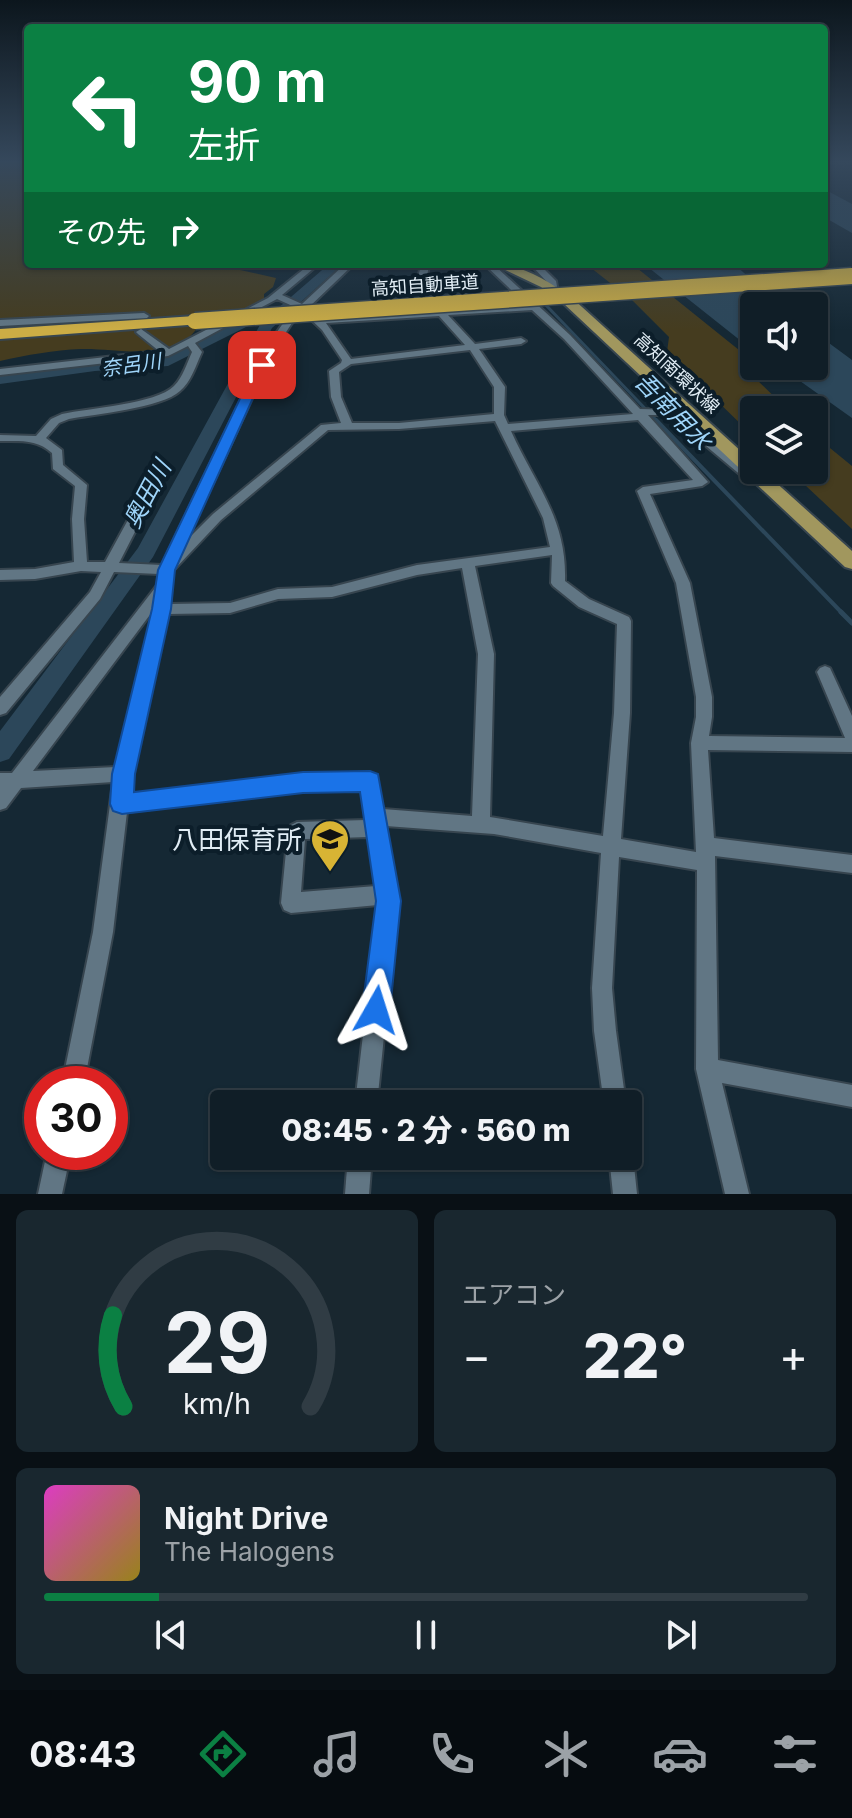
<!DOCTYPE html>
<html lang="ja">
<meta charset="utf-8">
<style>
:root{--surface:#101e27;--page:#19272f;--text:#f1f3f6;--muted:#9ca2a7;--line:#303c44;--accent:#0b8043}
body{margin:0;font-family:Inter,"Noto Sans JP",sans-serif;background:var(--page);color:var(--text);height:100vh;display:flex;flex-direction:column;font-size:30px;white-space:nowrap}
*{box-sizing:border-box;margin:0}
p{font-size:26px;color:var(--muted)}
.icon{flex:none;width:44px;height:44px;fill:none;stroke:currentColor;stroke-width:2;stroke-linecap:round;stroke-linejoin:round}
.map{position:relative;height:1194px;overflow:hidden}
.sheet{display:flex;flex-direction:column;gap:16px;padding:16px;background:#091015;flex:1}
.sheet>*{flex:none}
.guide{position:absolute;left:24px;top:24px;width:804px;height:244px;border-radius:8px;box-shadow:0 2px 6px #0004,0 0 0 2px var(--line);background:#0b8043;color:#fff;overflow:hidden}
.fabs{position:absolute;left:740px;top:292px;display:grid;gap:16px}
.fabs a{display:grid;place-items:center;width:88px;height:88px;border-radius:8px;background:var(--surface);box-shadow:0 2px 6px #0004,0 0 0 2px var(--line);font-size:40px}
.speed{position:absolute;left:24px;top:1066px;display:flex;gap:16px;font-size:40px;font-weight:700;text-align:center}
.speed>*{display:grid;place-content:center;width:104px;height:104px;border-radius:50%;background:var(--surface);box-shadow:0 2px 6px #0004,0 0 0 2px var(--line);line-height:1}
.speed .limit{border:12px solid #d22;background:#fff;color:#111}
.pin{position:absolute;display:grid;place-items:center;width:68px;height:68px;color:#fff;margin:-34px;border-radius:16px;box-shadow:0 4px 12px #0006}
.me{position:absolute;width:88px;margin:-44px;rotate:6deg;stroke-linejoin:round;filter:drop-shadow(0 0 6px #0008)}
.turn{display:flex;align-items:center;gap:28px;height:168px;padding:0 32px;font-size:36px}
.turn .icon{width:104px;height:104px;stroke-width:2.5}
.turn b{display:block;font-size:56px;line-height:68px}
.then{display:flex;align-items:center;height:76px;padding:0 32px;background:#0003;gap:16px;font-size:30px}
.big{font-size:60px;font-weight:800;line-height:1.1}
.sheet .tile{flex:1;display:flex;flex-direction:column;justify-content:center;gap:12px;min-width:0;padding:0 28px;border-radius:12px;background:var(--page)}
.sheet .dial{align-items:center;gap:0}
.dial svg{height:208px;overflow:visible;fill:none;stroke:var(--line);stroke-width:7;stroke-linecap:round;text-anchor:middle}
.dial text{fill:var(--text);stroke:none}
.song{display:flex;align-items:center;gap:24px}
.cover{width:96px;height:96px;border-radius:12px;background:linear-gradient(135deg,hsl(310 70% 55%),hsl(50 70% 35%))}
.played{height:8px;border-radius:4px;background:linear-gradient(90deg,var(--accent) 15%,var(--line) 15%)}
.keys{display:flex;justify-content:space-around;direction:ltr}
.heat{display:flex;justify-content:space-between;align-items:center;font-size:44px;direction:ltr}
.sheet .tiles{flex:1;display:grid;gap:16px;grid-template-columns:1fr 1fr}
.tile:last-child{grid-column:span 2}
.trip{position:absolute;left:210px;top:1090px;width:432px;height:80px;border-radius:8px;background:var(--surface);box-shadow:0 2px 6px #0004,0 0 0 2px var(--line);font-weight:800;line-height:80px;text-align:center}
.dock{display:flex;height:128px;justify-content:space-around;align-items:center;background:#060c10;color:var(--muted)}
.dock .icon{width:56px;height:56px}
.dock .active{color:var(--accent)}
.dock b{font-size:36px;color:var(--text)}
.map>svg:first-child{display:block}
.green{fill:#453c1f}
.water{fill:#2c475a}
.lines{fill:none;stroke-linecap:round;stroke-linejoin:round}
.stream-far2{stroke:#2c475a;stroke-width:3}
.stream-far1{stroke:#2c475a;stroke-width:4}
.stream{stroke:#2c475a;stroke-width:5}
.river{fill:#2c475a;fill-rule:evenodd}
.minor-casing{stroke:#37454f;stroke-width:4}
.primary-casing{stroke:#37454f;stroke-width:4}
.motorway-casing{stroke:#37454f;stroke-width:4}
.minor{fill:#617684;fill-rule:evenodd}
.primary{fill:#a1975e;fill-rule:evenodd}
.motorway{fill:#ccad45;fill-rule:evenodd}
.motorway-bridge-casing{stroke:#37454f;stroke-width:19;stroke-linecap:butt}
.motorway-bridge{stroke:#ccad45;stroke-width:16}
.route{fill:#1a73e8;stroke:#114b97;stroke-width:2}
.labels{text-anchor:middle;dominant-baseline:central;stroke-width:8;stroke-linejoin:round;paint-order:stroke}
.far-street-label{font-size:18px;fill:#e1edf5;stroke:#0c1e2a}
.far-water-label{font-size:20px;font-style:italic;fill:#9fd5fa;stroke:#0c1e2a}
.water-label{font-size:24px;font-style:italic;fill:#9fd5fa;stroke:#0c1e2a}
.near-poi-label{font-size:26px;fill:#e1edf5;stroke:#0c1e2a;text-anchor:end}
</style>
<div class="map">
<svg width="852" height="1194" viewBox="0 0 852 1194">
<rect width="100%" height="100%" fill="#152834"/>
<!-- green -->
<g class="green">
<path d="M0,162H28V264H213L276,278L273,287L264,294V305L251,316L198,327C173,364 120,348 81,349C54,350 27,355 0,361Z"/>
<polygon points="586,264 632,264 739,350 757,380 788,410 754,410 754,437 667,352 669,337 633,301"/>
<polygon points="814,435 852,466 852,529 789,470 814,470"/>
</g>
<!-- water -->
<g class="water">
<polygon points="824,189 852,204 852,233 824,217"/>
<polygon points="644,264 734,264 781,306 754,306 754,356 741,341"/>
<polygon points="814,332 852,360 852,418 800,381 762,366 814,366"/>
</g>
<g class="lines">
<!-- stream-far2 -->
<polyline class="stream-far2" points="543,302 658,422"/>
<!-- stream-far1 -->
<polyline class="stream-far1" points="656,420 843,614"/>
<!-- stream -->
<polyline class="stream" points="841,612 852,623"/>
<!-- river -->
<g class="river">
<polygon points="329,264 343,264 272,328 153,557 9,759 0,762 0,731 138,548 261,323"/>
<polygon points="263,309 270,313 268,316 168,366 95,371 0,384 0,374 95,361 161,358"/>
</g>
<!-- minor casing -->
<g class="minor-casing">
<g id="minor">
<path d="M310,264H319L282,295L302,304L345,264H354L308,308L322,318L435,311C417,290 413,290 422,264H430C422,289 427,291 444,310L527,305L484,264H493L570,335L640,409L676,410L759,479L753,483L749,482L669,415H648L708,482L702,486L650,494L690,583L712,697V717L709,736L845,738L817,672L820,668L825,666L830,668L852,716V752L708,750L714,838L852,855V873L715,856L718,1060L852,1085V1107L722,1083L749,1194H725L696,1069L697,870L619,857L612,988L616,1031L626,1104H604L594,1031L592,988L601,853L494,834L386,826L398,901L377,1104H355L378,905L291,913L284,910L281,903L288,831L291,825L297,822L366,820L362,789L303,790L127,812L113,932L84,1084H62L93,932L113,782L21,788L6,808L0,810V773H12L158,584L159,574L114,572L100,599L6,713L0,715V697L90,592L101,572L81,571L35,579L0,580V570L35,569L74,562L72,519L75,486L53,469L52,453C37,439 20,441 0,441V435L36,436L51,419L62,414C89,408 156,404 174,386C183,377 187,363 192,352L188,346L168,356L0,375V369L159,351L138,334L136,332L141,329L169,349L268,298ZM277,299L297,308L286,319L265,349L162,565L119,563L159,485L153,481L147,485L105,562H87L84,519L87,485L63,465L62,450L46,438L59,423L69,419C95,414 162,408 180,391C191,382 196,365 202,352L195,343ZM532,310L564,339L633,414L508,424L504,415L505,387L479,349L521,344L526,341L521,338L475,344L448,315ZM303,312L322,330L342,360L341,363L329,371L331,397L341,423L321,425L213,514L186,541L275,349L292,323ZM439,316L465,345L351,359L326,323ZM470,350L494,387V414L399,423H352L341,397L339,372L351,364ZM638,420L693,480L643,487L637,491L676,583L696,697V717L691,743L696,852L621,839L630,713L631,621L629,617L589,599L565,581C567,518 535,485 511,431ZM495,421L543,518L550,547L417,565L332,587L278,589L230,603L170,604L173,571L221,520L328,430L399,429ZM552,555L551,583L553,586L579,607L617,624L614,713L603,836L490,817L494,654L475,566ZM462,568L478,654L472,816L383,809L376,776L370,773L303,774L129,795L132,774L168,614L230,613L278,599L332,597L417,575ZM155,608L116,767L33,771ZM369,837L376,886L301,892L305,839Z"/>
<polygon points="530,264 539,264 556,281 558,292 552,292 549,284"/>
<polygon points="144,313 149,316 147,318 0,326 0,320"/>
<polygon points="628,1147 633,1156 637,1194 613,1194 609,1156 628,1156"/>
<polygon points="47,1152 71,1152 62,1194 38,1194"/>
<polygon points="348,1156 372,1156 369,1194 345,1194"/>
</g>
</g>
<!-- primary casing -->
<g class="primary-casing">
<path id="primary" d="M493,264C522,264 548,281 571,297L754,463V470H762L852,551V569L845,567L563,303L541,287Z"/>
</g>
<!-- motorway casing -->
<g class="motorway-casing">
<polygon id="motorway" points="195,316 201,318 201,324 0,339 0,329"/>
</g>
<!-- minor -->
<use href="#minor" class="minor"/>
<!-- primary -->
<use href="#primary" class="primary"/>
<!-- motorway -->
<use href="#motorway" class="motorway"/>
<!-- motorway-bridge casing -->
<g class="motorway-bridge-casing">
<polyline id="motorway-bridge" points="195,321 852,276"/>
</g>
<!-- motorway-bridge -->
<use href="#motorway-bridge" class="motorway-bridge"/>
</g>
<!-- sky -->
<linearGradient id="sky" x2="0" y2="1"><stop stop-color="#0c161d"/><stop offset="0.49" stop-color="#35485c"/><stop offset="1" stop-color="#35485c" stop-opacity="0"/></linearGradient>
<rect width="852" height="330" fill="url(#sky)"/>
<!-- route -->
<polygon class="route" points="257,363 268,365 175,570 171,609 135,774 134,792 303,772 370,771 378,774 401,901 390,1010 386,1020 376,1024 366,1020 362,1010 376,901 360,792 303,793 122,814 113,811 110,804 112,774 152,609 158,570"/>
<!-- icons -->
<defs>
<g id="school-pin" transform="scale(2)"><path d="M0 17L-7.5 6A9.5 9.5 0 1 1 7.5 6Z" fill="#d8b434" stroke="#0c1e2a"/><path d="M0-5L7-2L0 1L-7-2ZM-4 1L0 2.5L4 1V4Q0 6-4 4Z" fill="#111"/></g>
</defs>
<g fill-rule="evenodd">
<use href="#school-pin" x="330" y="839"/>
</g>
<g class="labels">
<!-- far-street labels -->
<g class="far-street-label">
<text transform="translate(425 285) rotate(-4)">高知自動車道</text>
<text transform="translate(677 373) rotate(43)">高知南環状線</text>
</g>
<!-- far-water labels -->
<g class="far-water-label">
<text transform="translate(131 365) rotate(-8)">奈呂川</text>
</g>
<!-- water labels -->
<g class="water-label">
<text transform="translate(673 411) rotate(46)">吾南用水</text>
<text transform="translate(147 494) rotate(-62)">奥田川</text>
</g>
<!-- near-poi labels -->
<g class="near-poi-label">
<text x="302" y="839">八田保育所</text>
</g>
</g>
</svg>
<div class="fabs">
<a><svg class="icon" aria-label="sound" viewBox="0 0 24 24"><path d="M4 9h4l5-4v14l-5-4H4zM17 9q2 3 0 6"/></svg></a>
<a><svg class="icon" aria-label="layers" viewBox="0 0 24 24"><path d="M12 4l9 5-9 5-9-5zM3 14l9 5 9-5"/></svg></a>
</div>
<div class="speed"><div class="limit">30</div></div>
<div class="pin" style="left:262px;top:365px;background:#d93025"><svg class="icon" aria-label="arrive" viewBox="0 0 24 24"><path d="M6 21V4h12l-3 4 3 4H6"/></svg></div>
<svg class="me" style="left:376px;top:1010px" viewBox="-20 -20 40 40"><path d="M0-17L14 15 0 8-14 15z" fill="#1a73e8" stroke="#fff" stroke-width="4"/></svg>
<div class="trip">08:45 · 2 分 · 560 m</div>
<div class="guide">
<div class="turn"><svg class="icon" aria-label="left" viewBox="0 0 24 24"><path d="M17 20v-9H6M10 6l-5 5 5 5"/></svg><div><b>90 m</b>左折</div></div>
<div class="then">その先<svg class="icon" aria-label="right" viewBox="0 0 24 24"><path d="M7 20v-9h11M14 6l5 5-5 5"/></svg></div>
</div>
</div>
<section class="sheet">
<div class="tiles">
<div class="tile dial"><svg viewBox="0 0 100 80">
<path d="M14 69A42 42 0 1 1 86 69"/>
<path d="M14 69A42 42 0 0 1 10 34" stroke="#0b8043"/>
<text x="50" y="56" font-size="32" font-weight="700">29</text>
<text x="50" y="72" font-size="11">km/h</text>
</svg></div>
<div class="tile"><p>エアコン</p>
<div class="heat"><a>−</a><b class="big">22°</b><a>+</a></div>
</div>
<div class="tile">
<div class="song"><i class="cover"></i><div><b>Night Drive</b><p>The Halogens</p></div></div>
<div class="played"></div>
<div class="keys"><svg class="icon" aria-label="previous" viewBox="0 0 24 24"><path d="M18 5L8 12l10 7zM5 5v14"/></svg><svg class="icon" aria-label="pause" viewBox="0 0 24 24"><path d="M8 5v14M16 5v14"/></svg><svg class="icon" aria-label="next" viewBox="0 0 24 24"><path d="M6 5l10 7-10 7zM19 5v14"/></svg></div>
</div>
</div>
</section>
<nav class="dock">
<b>08:43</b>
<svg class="icon active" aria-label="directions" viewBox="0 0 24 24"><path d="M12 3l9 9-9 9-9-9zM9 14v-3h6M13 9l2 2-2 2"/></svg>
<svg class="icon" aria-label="music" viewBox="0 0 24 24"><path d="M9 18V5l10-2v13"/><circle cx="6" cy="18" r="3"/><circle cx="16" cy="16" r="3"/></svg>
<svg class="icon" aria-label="phone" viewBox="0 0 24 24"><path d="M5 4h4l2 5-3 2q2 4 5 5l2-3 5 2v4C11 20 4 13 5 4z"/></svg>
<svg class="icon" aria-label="climate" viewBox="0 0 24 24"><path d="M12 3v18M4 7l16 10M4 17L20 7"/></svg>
<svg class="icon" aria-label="car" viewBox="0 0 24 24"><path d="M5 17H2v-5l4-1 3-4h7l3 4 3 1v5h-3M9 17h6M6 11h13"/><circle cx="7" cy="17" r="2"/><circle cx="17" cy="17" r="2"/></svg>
<svg class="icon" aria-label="filters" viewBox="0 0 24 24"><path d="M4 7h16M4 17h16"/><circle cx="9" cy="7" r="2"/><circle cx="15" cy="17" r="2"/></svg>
</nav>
